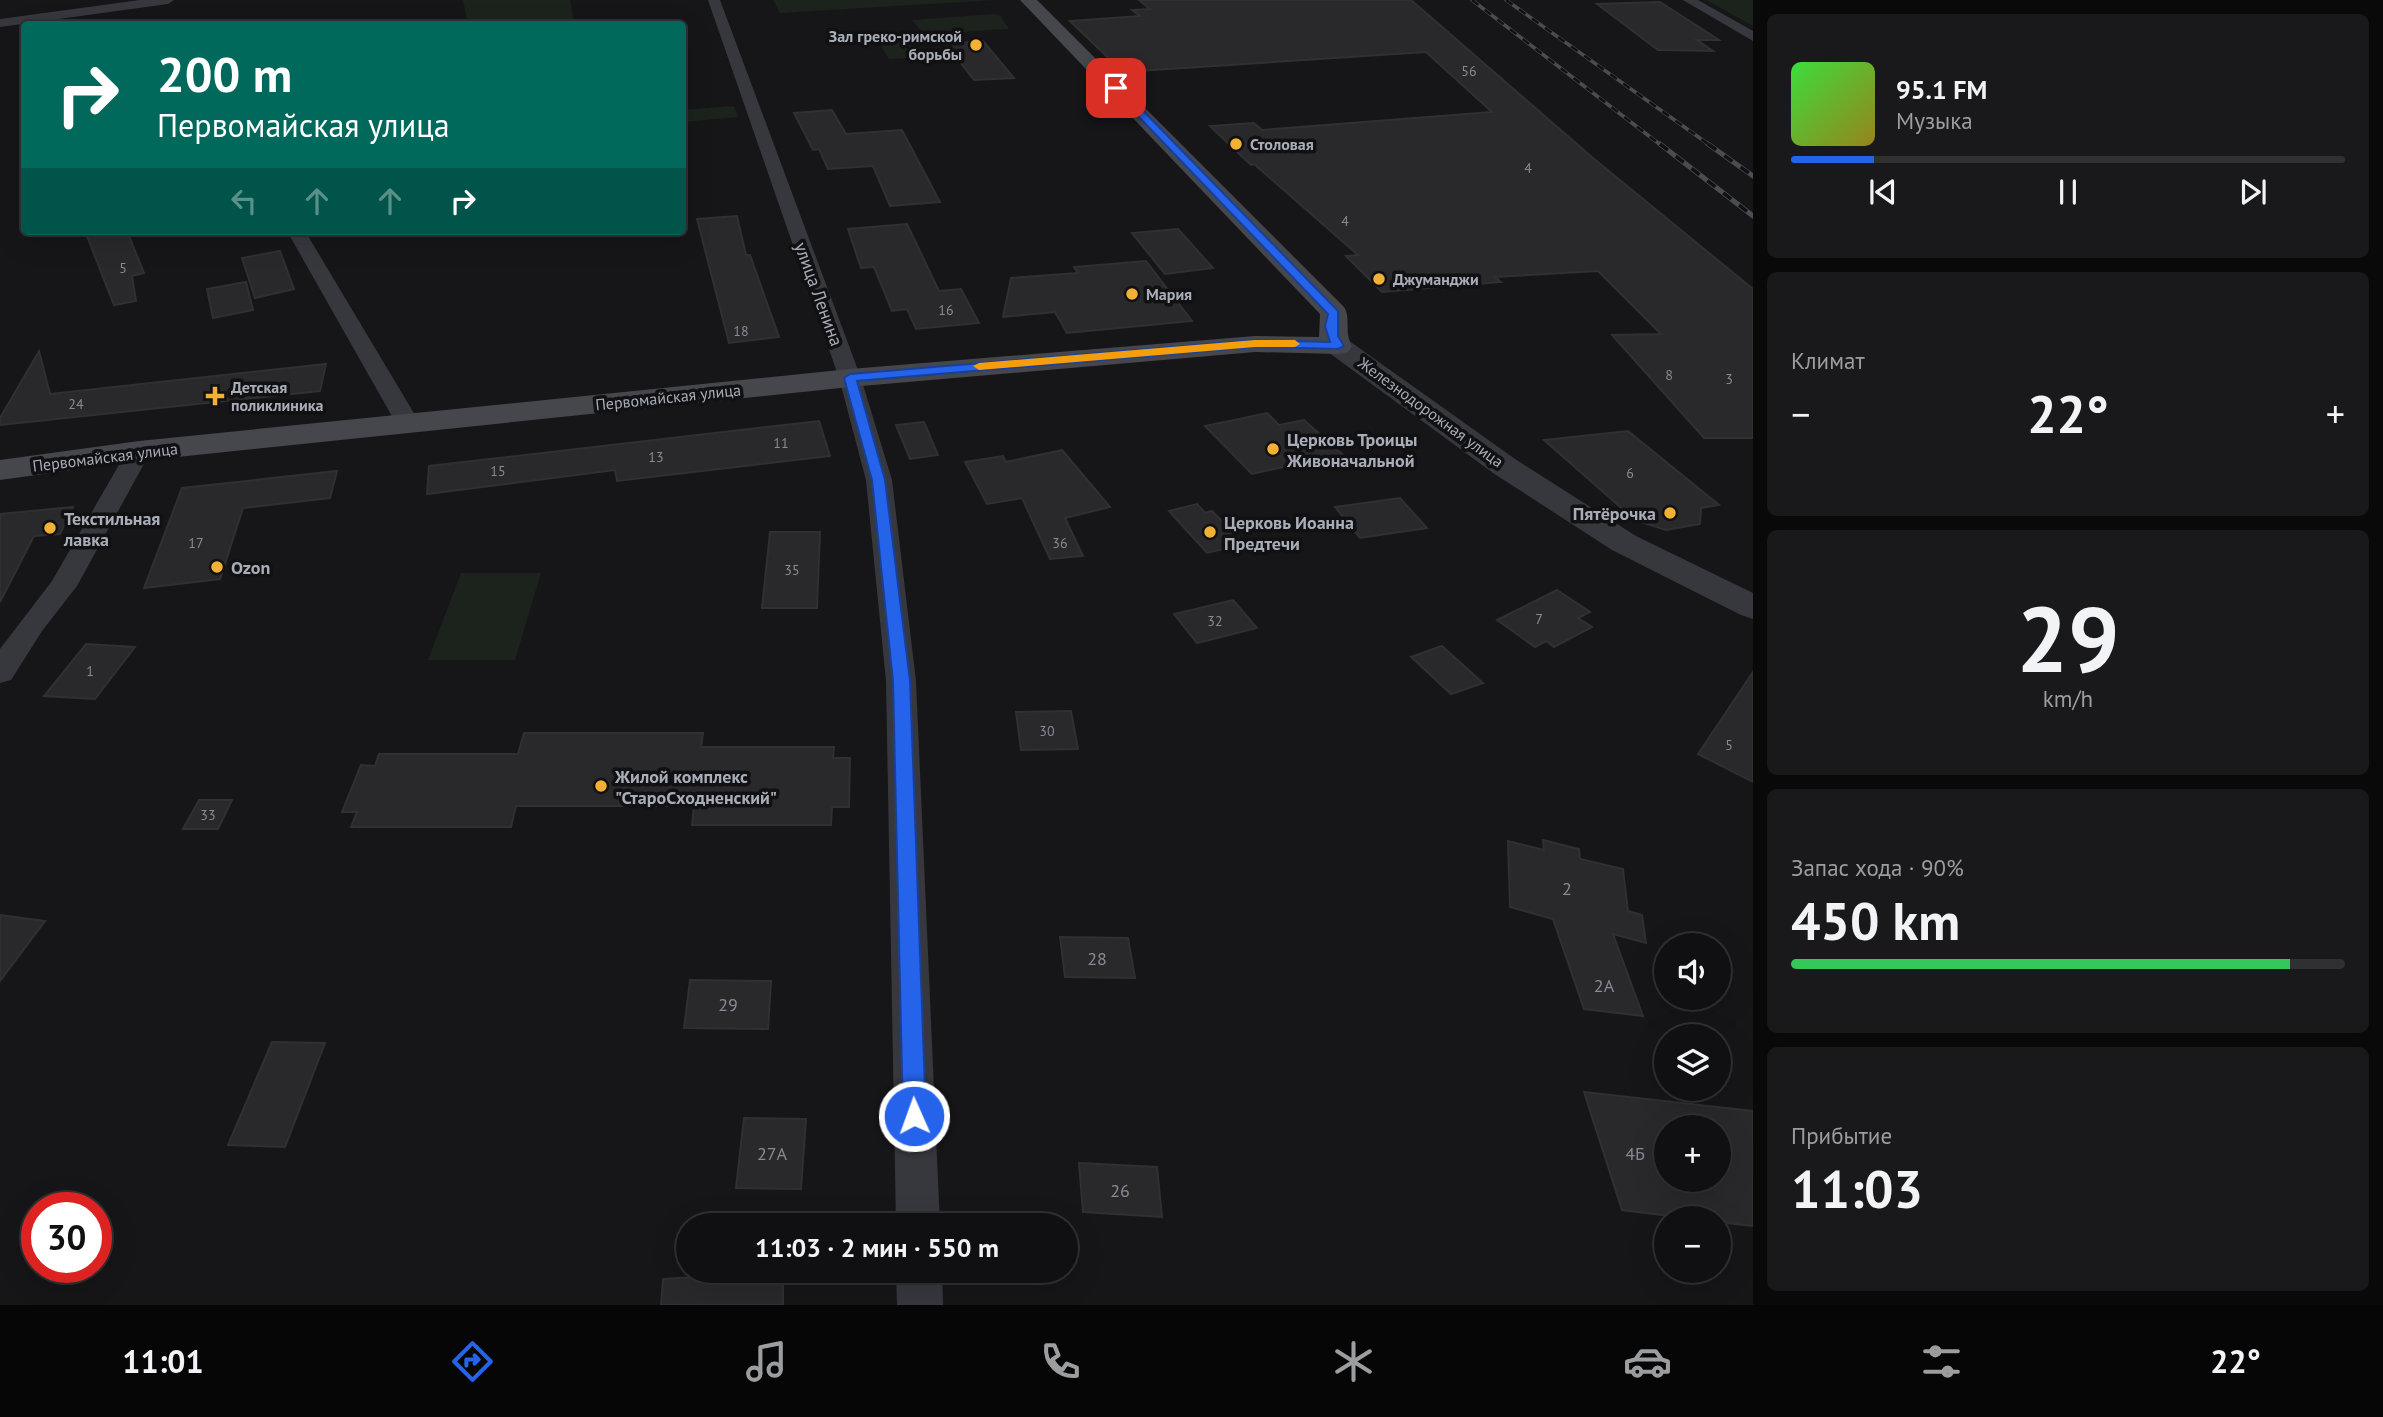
<!DOCTYPE html>
<html lang="ru">
<meta charset="utf-8">
<style>
:root{--surface:#101012;--page:#19191b;--text:#f1f3f6;--muted:#9c9d9f;--line:#303032;--accent:#2563eb}
body{margin:0;font-family:"PT Sans",sans-serif;background:var(--page);color:var(--text);height:100vh;display:flex;flex-direction:column;font-size:26px;white-space:nowrap}
*{box-sizing:border-box;margin:0}
p{font-size:23px;color:var(--muted)}
.icon{flex:none;width:38px;height:38px;fill:none;stroke:currentColor;stroke-width:2;stroke-linecap:round;stroke-linejoin:round}
.map{position:relative;flex:1;overflow:hidden}
.drawer{display:flex;flex-direction:column;gap:14px;padding:14px;background:#09090a;width:630px}
.drawer>*{flex:none}
.guide{position:absolute;left:21px;top:21px;width:665px;height:214px;border-radius:7px;box-shadow:0 7px 28px #0002,0 0 0 2px var(--line);background:#00695c;color:#fff;overflow:hidden}
.controls{position:absolute;left:1654px;top:933px;display:grid;gap:14px}
.controls a{display:grid;place-items:center;width:77px;height:77px;border-radius:50%;background:var(--surface);box-shadow:0 7px 28px #0002,0 0 0 2px var(--line);font-size:35px}
.speed{position:absolute;left:21px;top:1192px;display:flex;gap:14px;font-size:35px;font-weight:700;text-align:center}
.speed>*{display:grid;place-content:center;width:91px;height:91px;border-radius:50%;background:var(--surface);box-shadow:0 7px 28px #0002,0 0 0 2px var(--line);line-height:1}
.speed .limit{border:10px solid #d22;background:#fff;color:#111}
.pin{position:absolute;display:grid;place-items:center;width:60px;height:60px;color:#fff;margin:-30px;border-radius:14px;box-shadow:0 4px 10px #0006}
.me{position:absolute;width:77px;margin:-38px;rotate:358deg;stroke-linejoin:round;filter:drop-shadow(0 0 5px #0008)}
.turn{display:flex;align-items:center;gap:24px;height:147px;padding:0 21px;font-size:32px}
.turn .icon{width:91px;height:91px;stroke-width:2.5}
.turn b{display:block;font-size:49px;line-height:60px}
.lanes{display:flex;align-items:center;height:66px;padding:0 21px;background:#0003;justify-content:center;gap:35px;direction:ltr}
.lanes .off{opacity:.35}
.big{font-size:52px;font-weight:700;line-height:1.1}
.drawer .widget{flex:1;display:flex;flex-direction:column;justify-content:center;gap:10px;min-width:0;padding:0 24px;border-radius:10px;background:var(--page)}
.drawer .dial{align-items:center;gap:0}
.dial b{font-size:91px;line-height:1}
.song{display:flex;align-items:center;gap:21px}
.cover{width:84px;height:84px;border-radius:10px;background:linear-gradient(135deg,hsl(120 70% 55%),hsl(50 70% 35%))}
.played{height:7px;border-radius:4px;background:linear-gradient(90deg,var(--accent) 15%,var(--line) 15%)}
.keys{display:flex;justify-content:space-around;direction:ltr}
.heat{display:flex;justify-content:space-between;align-items:center;font-size:38px;direction:ltr}
.charge{height:10px;border-radius:5px;background:linear-gradient(90deg,#34c759 90%,var(--line) 0)}
.trip{position:absolute;left:676px;top:1213px;width:402px;height:70px;border-radius:35px;background:var(--surface);box-shadow:0 7px 28px #0002,0 0 0 2px var(--line);font-weight:700;line-height:70px;text-align:center}
.tab-bar{display:flex;height:112px;justify-content:space-around;align-items:center;background:#060607;color:var(--muted)}
.tab-bar .icon{width:49px;height:49px}
.tab-bar .active{color:var(--accent)}
.tab-bar b{font-size:32px;color:var(--text)}
main{display:flex;flex:1;min-height:0}
.map>svg:first-child{display:block}
.green{fill:#1c231d}
.building{fill:#29292c;stroke:#303034;stroke-width:2;fill-rule:evenodd}
.lines{fill:none;stroke-linecap:round;stroke-linejoin:round}
.minor{fill:#37383d;fill-rule:evenodd}
.tertiary{fill:#37383d;fill-rule:evenodd}
.secondary{fill:#45474d;fill-rule:evenodd}
.rail-far1-casing{stroke:#4a4c52;stroke-width:3.5}
.rail-casing{stroke:#4a4c52;stroke-width:5}
.rail-far1{stroke:#111113;stroke-width:2.5;stroke-dasharray:8;stroke-linecap:butt}
.rail{stroke:#111113;stroke-width:3.5;stroke-dasharray:10;stroke-linecap:butt}
.route{fill:#2563eb;stroke:#184099;stroke-width:2}
.slow{fill:#f59e0b}
.poi-dot{fill:#f2b134;stroke:#111113;stroke-width:2.5}
.labels{text-anchor:middle;dominant-baseline:central;stroke-width:7;stroke-linejoin:round;paint-order:stroke}
.number-label{font-size:14px;fill:#888b94}
.far-poi-label{font-size:16px;font-weight:bold;fill:#a8adb8;stroke:#111113;text-anchor:start}
.far-street-label{font-size:16px;fill:#a8adb8;stroke:#111113}
.street-label{font-size:18px;fill:#a8adb8;stroke:#111113}
.poi-label{font-size:18px;font-weight:bold;fill:#a8adb8;stroke:#111113;text-anchor:start}
.near-number-label{font-size:18px;fill:#888b94}
</style>
<main>
<div class="map">
<svg width="1753" height="1305" viewBox="0 0 1753 1305">
<rect width="100%" height="100%" fill="#161618"/>
<!-- green -->
<g class="green">
<polygon points="463,0 570,0 574,24 468,24"/>
<polygon points="773,0 995,0 780,13"/>
<polygon points="1706,0 1753,0 1753,26"/>
<polygon points="994,14 1000,16 1009,29 924,34 912,20"/>
<polygon points="909,32 926,57 889,59 874,34"/>
<polygon points="734,106 738,117 683,122 683,110"/>
<polygon points="461,573 541,573 515,660 428,660"/>
</g>
<!-- building -->
<g class="building">
<polygon points="1139,0 1411,0 1593,158 1753,289 1753,438 1704,438 1612,335 1661,334 1598,271 1495,277 1501,282 1382,292 1346,256 1358,255 1254,164 1251,165 1210,126 1254,123 1262,130 1492,112 1426,52 1123,72 1070,21 1140,16 1132,10 1150,9"/>
<polygon points="1660,2 1719,40 1697,40 1713,51 1658,50 1597,4"/>
<polygon points="983,41 1014,78 974,80 946,44"/>
<polygon points="832,110 846,134 902,130 940,202 890,206 873,166 828,169 819,149 813,150 794,113"/>
<polygon points="737,216 746,255 750,255 779,337 729,343 697,219"/>
<polygon points="907,224 939,291 961,289 979,323 916,329 907,309 892,311 874,267 861,268 848,229"/>
<polygon points="1178,229 1213,268 1165,274 1132,233"/>
<polygon points="85,231 127,231 144,273 132,276 136,301 114,305"/>
<polygon points="280,251 294,289 255,298 242,258"/>
<polygon points="1146,261 1192,321 1067,333 1055,312 1003,317 1011,278 1078,273 1074,267"/>
<polygon points="246,282 253,310 213,318 207,289"/>
<polygon points="39,351 50,394 326,364 320,391 0,425 0,418"/>
<polygon points="1267,413 1279,425 1304,420 1342,454 1252,474 1205,426"/>
<polygon points="819,421 830,456 617,481 615,470 427,494 429,466"/>
<polygon points="924,422 938,455 910,459 896,425"/>
<polygon points="1628,431 1719,505 1701,508 1700,524 1666,530 1635,520 1544,440"/>
<polygon points="1062,450 1110,507 1065,518 1083,556 1050,559 1022,498 987,504 965,462 1003,456 1006,462"/>
<polygon points="337,471 330,498 243,508 220,579 144,588 182,488"/>
<polygon points="1400,498 1427,528 1360,538 1335,507"/>
<polygon points="1197,504 1205,513 1212,511 1244,544 1207,553 1169,511"/>
<polygon points="73,507 60,534 34,536 0,602 0,514"/>
<polygon points="770,532 820,532 817,608 762,608"/>
<polygon points="1557,590 1590,612 1578,618 1592,627 1554,647 1546,641 1535,647 1497,620"/>
<polygon points="1233,600 1257,628 1197,643 1174,614"/>
<polygon points="86,644 135,647 95,699 44,696"/>
<polygon points="1442,646 1483,683 1451,694 1411,657"/>
<polygon points="1753,672 1753,782 1698,754"/>
<polygon points="1071,711 1078,749 1021,750 1016,712"/>
<polygon points="524,733 703,733 701,747 834,747 833,758 850,758 849,807 832,807 831,825 692,825 694,806 516,806 511,827 351,827 357,812 342,812 361,765 375,766 379,754 518,754"/>
<polygon points="199,800 232,800 218,829 183,829"/>
<polygon points="1543,840 1579,849 1580,859 1623,869 1628,911 1642,915 1646,943 1613,934 1643,1016 1584,1009 1553,919 1510,907 1508,841 1544,850"/>
<polygon points="0,915 45,921 0,981"/>
<polygon points="1060,937 1128,938 1135,978 1065,977"/>
<polygon points="690,980 771,981 768,1029 684,1028"/>
<polygon points="272,1042 325,1043 285,1147 228,1145"/>
<path d="M1584,1092L1753,1111V1226L1718,1222V1218H1686L1622,1210ZM1666,1127H1718V1180H1666Z"/>
<polygon points="744,1118 806,1119 801,1189 736,1188"/>
<polygon points="1079,1163 1157,1167 1162,1217 1083,1212"/>
<polygon points="783,1272 783,1305 661,1305 663,1279"/>
</g>
<g class="lines">
<!-- minor -->
<g class="minor">
<polygon points="140,0 174,0 168,4 0,27 0,19"/>
<polygon points="708,0 720,0 861,378 892,480 916,681 940,1225 896,1225 886,681 866,480 839,378"/>
<polygon points="1683,0 1698,0 1753,31 1753,41"/>
<polygon points="287,231 305,231 421,425 417,430 401,430 397,425"/>
<polygon points="139,444 148,446 151,451 77,586 42,631 11,680 0,683 0,649 52,581 127,451 130,446"/>
<polygon points="896,1270 942,1270 943,1305 897,1305"/>
</g>
<!-- tertiary -->
<polygon class="tertiary" points="1338,338 1348,340 1515,459 1636,536 1753,593 1753,619 1741,615 1612,550 1493,473 1328,352 1325,346 1328,340"/>
<!-- secondary -->
<path class="secondary" d="M1020,0H1037L1344,307C1351,318 1344,332 1352,346L1348,352L1338,354L1255,352L850,387L139,461L0,480V460L139,441L850,369L1255,336L1319,337L1320,314Z"/>
<!-- rail-far1 casing -->
<g class="rail-far1-casing">
<g id="rail-far1">
<polyline points="1472,0 1662,146"/>
<polyline points="1506,0 1711,146"/>
</g>
</g>
<!-- rail casing -->
<g class="rail-casing">
<g id="rail">
<polyline points="1660,144 1753,216"/>
<polyline points="1708,144 1753,176"/>
</g>
</g>
<!-- rail-far1 -->
<use href="#rail-far1" class="rail-far1"/>
<!-- rail -->
<use href="#rail" class="rail"/>
</g>
<!-- route -->
<polygon class="route" points="1113,86 1119,86 1338,311 1338,336 1344,346 1338,349 1255,347 857,381 885,480 910,681 926,1116 922,1124 914,1127 906,1124 903,1116 893,681 872,480 844,378 850,374 1255,340 1330,342 1325,326 1328,314 1113,90"/>
<!-- slow -->
<polygon class="slow" points="1255,340 1295,340 1300,344 1295,347 1255,347 979,370 973,366 979,363"/>
<!-- markers -->
<g class="poi-dot">
<circle cx="976" cy="45" r="7"/>
<circle cx="1236" cy="144" r="7"/>
<circle cx="1379" cy="279" r="7"/>
<circle cx="1132" cy="294" r="7"/>
<path d="M211.5 385.5h7v7h7v7h-7v7h-7v-7h-7v-7h7z"/>
<circle cx="1273" cy="449" r="7"/>
<circle cx="1670" cy="513" r="7"/>
<circle cx="50" cy="528" r="7"/>
<circle cx="1210" cy="532" r="7"/>
<circle cx="217" cy="567" r="7"/>
<circle cx="601" cy="786" r="7"/>
</g>
<g class="labels">
<!-- number labels -->
<g class="number-label">
<text x="1469" y="71">56</text>
<text x="1528" y="168">4</text>
<text x="1345" y="221">4</text>
<text x="123" y="268">5</text>
<text x="946" y="310">16</text>
<text x="741" y="331">18</text>
<text x="1669" y="375">8</text>
<text x="1729" y="379">3</text>
<text x="76" y="404">24</text>
<text x="781" y="443">11</text>
<text x="656" y="457">13</text>
<text x="498" y="471">15</text>
<text x="1630" y="473">6</text>
<text x="196" y="543">17</text>
<text x="1060" y="543">36</text>
<text x="792" y="570">35</text>
<text x="1539" y="619">7</text>
<text x="1215" y="621">32</text>
<text x="90" y="671">1</text>
<text x="1047" y="731">30</text>
<text x="1729" y="745">5</text>
<text x="208" y="815">33</text>
</g>
<!-- far-poi labels -->
<g class="far-poi-label">
<text x="962" y="36" text-anchor="end">Зал греко-римской<tspan x="962" dy="18">борьбы</tspan></text>
<text x="1250" y="144">Столовая</text>
<text x="1393" y="279">Джуманджи</text>
<text x="1146" y="294">Мария</text>
<text x="231" y="387">Детская<tspan x="231" dy="18">поликлиника</tspan></text>
</g>
<!-- far-street labels -->
<g class="far-street-label">
<text transform="translate(668 397) rotate(-6)">Первомайская улица</text>
<text transform="translate(1431 412) rotate(36)">Железнодорожная улица</text>
<text transform="translate(105 457) rotate(-7)">Первомайская улица</text>
</g>
<!-- street labels -->
<g class="street-label">
<text transform="translate(819 294) rotate(70)">улица Ленина</text>
</g>
<!-- poi labels -->
<g class="poi-label">
<text x="1287" y="439">Церковь Троицы<tspan x="1287" dy="21">Живоначальной</tspan></text>
<text x="1656" y="513" text-anchor="end">Пятёрочка</text>
<text x="64" y="518">Текстильная<tspan x="64" dy="21">лавка</tspan></text>
<text x="1224" y="522">Церковь Иоанна<tspan x="1224" dy="21">Предтечи</tspan></text>
<text x="231" y="567">Ozon</text>
<text x="615" y="776">Жилой комплекс<tspan x="615" dy="21">"СтароСходненский"</tspan></text>
</g>
<!-- near-number labels -->
<g class="near-number-label">
<text x="1567" y="888">2</text>
<text x="1097" y="958">28</text>
<text x="1604" y="985">2А</text>
<text x="728" y="1004">29</text>
<text x="772" y="1153">27А</text>
<text x="1635" y="1153">4Б</text>
<text x="1120" y="1190">26</text>
</g>
</g>
</svg>
<div class="controls">
<a><svg class="icon" aria-label="sound" viewBox="0 0 24 24"><path d="M4 9h4l5-4v14l-5-4H4zM17 9q2 3 0 6"/></svg></a>
<a><svg class="icon" aria-label="layers" viewBox="0 0 24 24"><path d="M12 4l9 5-9 5-9-5zM3 14l9 5 9-5"/></svg></a>
<a>+</a>
<a>−</a>
</div>
<div class="speed"><div class="limit">30</div></div>
<div class="pin" style="left:1116px;top:88px;background:#d93025"><svg class="icon" aria-label="arrive" viewBox="0 0 24 24"><path d="M6 21V4h12l-3 4 3 4H6"/></svg></div>
<svg class="me" style="left:914px;top:1116px" viewBox="-20 -20 40 40"><circle r="17" fill="#2563eb" stroke="#fff" stroke-width="3"/><path d="M0-11L8 9 0 5-8 9z" fill="#fff"/></svg>
<div class="trip">11:03 · 2 мин · 550 m</div>
<div class="guide">
<div class="turn"><svg class="icon" aria-label="right" viewBox="0 0 24 24"><path d="M7 20v-9h11M14 6l5 5-5 5"/></svg><div><b>200 m</b>Первомайская улица</div></div>
<div class="lanes"><svg class="icon off" aria-label="left" viewBox="0 0 24 24"><path d="M17 20v-9H6M10 6l-5 5 5 5"/></svg><svg class="icon off" aria-label="ahead" viewBox="0 0 24 24"><path d="M12 20V5M6 11l6-6 6 6"/></svg><svg class="icon off" aria-label="ahead" viewBox="0 0 24 24"><path d="M12 20V5M6 11l6-6 6 6"/></svg><svg class="icon" aria-label="right" viewBox="0 0 24 24"><path d="M7 20v-9h11M14 6l5 5-5 5"/></svg></div>
</div>
</div>
<section class="drawer">
<div class="widget">
<div class="song"><i class="cover"></i><div><b>95.1 FM</b><p>Музыка</p></div></div>
<div class="played"></div>
<div class="keys"><svg class="icon" aria-label="previous" viewBox="0 0 24 24"><path d="M18 5L8 12l10 7zM5 5v14"/></svg><svg class="icon" aria-label="pause" viewBox="0 0 24 24"><path d="M8 5v14M16 5v14"/></svg><svg class="icon" aria-label="next" viewBox="0 0 24 24"><path d="M6 5l10 7-10 7zM19 5v14"/></svg></div>
</div>
<div class="widget"><p>Климат</p>
<div class="heat"><a>−</a><b class="big">22°</b><a>+</a></div>
</div>
<div class="widget dial"><b>29</b><p>km/h</p></div>
<div class="widget"><p>Запас хода · 90%</p><b class="big">450 km</b><div class="charge"></div></div>
<div class="widget"><p>Прибытие</p><b class="big">11:03</b></div>
</section>
</main>
<nav class="tab-bar">
<b>11:01</b>
<svg class="icon active" aria-label="directions" viewBox="0 0 24 24"><path d="M12 3l9 9-9 9-9-9zM9 14v-3h6M13 9l2 2-2 2"/></svg>
<svg class="icon" aria-label="music" viewBox="0 0 24 24"><path d="M9 18V5l10-2v13"/><circle cx="6" cy="18" r="3"/><circle cx="16" cy="16" r="3"/></svg>
<svg class="icon" aria-label="phone" viewBox="0 0 24 24"><path d="M5 4h4l2 5-3 2q2 4 5 5l2-3 5 2v4C11 20 4 13 5 4z"/></svg>
<svg class="icon" aria-label="climate" viewBox="0 0 24 24"><path d="M12 3v18M4 7l16 10M4 17L20 7"/></svg>
<svg class="icon" aria-label="car" viewBox="0 0 24 24"><path d="M5 17H2v-5l4-1 3-4h7l3 4 3 1v5h-3M9 17h6M6 11h13"/><circle cx="7" cy="17" r="2"/><circle cx="17" cy="17" r="2"/></svg>
<svg class="icon" aria-label="filters" viewBox="0 0 24 24"><path d="M4 7h16M4 17h16"/><circle cx="9" cy="7" r="2"/><circle cx="15" cy="17" r="2"/></svg>
<b>22°</b>
</nav>
